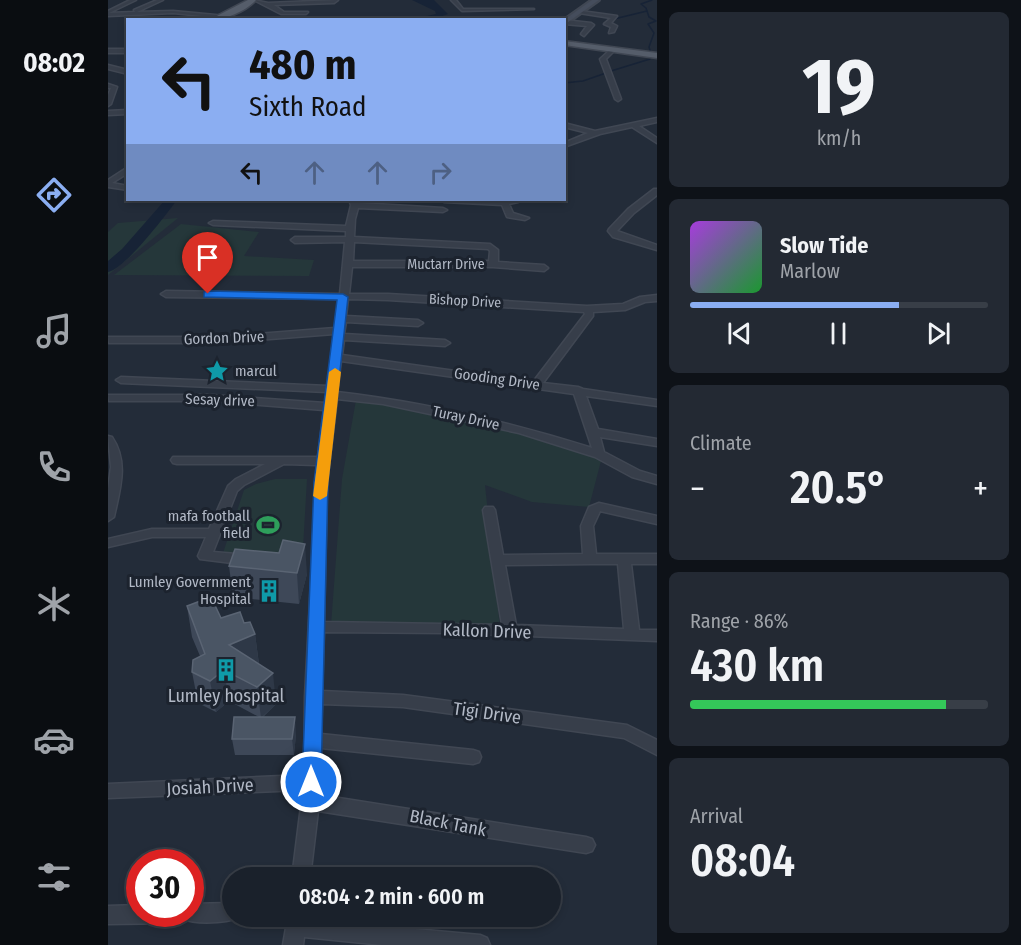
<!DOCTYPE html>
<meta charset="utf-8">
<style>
:root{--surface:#1a212b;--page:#232933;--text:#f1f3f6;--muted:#9fa3a9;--line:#383e47;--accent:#8baef2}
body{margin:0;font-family:"Fira Sans Condensed",sans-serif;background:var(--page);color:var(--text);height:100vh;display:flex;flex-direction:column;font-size:22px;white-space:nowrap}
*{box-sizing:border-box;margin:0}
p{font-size:20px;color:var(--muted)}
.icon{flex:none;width:33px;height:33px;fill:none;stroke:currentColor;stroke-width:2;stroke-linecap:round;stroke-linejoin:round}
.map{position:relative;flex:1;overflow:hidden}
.panel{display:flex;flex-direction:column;gap:12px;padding:12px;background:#0e1218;width:364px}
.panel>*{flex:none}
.guide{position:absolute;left:18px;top:18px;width:440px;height:183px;border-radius:0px;box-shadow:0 3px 9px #0003,0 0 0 2px var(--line);background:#8baef2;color:#111;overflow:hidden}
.speed{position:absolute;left:18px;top:849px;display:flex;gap:12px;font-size:30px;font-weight:700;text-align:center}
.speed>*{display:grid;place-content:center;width:78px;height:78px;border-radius:50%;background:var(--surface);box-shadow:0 3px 9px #0003,0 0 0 2px var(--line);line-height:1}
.speed .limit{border:9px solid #d22;background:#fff;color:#111}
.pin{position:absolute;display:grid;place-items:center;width:51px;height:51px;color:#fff;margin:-62px -26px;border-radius:50% 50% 50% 0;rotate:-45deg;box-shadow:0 0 6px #0007}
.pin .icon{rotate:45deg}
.me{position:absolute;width:66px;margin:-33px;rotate:0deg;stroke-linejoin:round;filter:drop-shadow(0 0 4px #0008)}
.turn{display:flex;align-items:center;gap:21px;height:126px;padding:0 24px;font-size:27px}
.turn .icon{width:78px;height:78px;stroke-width:2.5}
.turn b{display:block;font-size:42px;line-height:51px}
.lanes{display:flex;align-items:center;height:57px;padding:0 24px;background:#0003;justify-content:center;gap:30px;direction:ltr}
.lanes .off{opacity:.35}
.big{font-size:45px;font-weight:600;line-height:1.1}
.panel .tile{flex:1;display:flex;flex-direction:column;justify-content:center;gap:9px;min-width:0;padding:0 21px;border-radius:9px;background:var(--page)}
.panel .dial{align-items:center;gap:0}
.dial b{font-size:78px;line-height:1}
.song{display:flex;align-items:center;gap:18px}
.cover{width:72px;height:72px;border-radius:9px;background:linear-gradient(135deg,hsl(280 70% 55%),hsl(130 70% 35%))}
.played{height:6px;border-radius:3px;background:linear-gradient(90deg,var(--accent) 70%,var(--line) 70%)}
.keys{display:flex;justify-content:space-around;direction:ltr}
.heat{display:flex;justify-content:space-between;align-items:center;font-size:33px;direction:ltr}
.charge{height:9px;border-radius:4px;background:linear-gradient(90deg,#34c759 86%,var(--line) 0)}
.trip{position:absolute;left:114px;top:867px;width:339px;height:60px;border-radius:30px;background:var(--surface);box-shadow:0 3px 9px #0003,0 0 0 2px var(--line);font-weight:600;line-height:60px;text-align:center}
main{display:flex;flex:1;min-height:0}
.tab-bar{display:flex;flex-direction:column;width:108px;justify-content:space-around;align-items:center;background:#0a0d11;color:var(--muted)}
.tab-bar .icon{width:42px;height:42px}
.tab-bar .selected{color:var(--accent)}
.tab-bar b{font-size:27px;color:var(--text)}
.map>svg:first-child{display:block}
.green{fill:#25373a}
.water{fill:#172336}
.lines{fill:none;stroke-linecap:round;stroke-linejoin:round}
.stream{stroke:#172336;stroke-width:1.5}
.river{fill:#172336;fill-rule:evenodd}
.street-casing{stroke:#404753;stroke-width:3}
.secondary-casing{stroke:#404753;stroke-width:4}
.primary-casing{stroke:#404753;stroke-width:3}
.street{fill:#373e4a;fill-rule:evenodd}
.secondary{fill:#454d5c;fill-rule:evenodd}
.primary{fill:#555d6a;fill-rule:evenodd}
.wall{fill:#3e4858}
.shaded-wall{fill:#2e3847}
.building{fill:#4a5564;stroke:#5a6473;stroke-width:1.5}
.route{fill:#1a73e8;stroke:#114b97;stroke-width:1.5}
.slow{fill:#f59e0b}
.labels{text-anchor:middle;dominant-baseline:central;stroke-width:6;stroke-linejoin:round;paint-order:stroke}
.far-street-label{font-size:14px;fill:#b2b9c6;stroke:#1c232e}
.street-label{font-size:15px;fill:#b2b9c6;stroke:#1c232e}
.poi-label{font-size:15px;fill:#b2b9c6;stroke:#1c232e;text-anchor:end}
.near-street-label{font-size:18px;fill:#b2b9c6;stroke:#1c232e}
.near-poi-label{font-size:18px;fill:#b2b9c6;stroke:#1c232e}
</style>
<main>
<nav class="tab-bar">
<b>08:02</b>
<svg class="icon selected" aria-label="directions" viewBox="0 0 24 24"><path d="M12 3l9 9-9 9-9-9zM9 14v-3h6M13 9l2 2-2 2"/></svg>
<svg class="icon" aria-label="music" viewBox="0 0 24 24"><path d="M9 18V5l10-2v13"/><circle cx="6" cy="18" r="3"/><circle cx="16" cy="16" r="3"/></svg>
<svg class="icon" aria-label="phone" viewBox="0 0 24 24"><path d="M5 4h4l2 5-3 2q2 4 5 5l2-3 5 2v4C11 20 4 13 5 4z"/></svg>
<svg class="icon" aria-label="climate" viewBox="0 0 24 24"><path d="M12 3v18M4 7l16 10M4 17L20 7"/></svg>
<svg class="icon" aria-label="car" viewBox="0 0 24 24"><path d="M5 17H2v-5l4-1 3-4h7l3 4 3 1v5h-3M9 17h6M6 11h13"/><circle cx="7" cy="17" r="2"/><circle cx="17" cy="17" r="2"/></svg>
<svg class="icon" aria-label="filters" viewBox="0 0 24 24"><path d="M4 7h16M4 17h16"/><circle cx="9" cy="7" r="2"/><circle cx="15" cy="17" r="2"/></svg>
</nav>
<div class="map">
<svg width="549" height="945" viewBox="0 0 549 945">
<rect width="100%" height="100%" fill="#232c39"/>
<!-- green -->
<g class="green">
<polygon points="70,218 0,275 0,232 10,223"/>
<polygon points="73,224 151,232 136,256 206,260 201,276 6,275"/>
<path d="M248,400C331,414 414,429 494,457L481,507L424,502L377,485L392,628L223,625L234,479Z"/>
<polygon points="167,479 199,479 194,566 113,559 136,490 148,484"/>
</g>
<!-- water -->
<polygon class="water" points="304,0 326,0 340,14 323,20 210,19 304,19 328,14 327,11"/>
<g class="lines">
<!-- stream -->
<g class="stream">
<polyline points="506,19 539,11"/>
<polyline points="543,54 541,47 546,33 540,24 548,21 541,17 538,8 533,4 544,0"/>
<polyline points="503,71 542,59"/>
<polyline points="456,83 475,81 498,73"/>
</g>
<!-- river -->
<path class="river" d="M57,200H69C57,216 18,268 0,272V261L14,249Z"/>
<!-- street casing -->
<g class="street-casing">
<g id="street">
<polygon points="22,0 28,0 1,13 27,12 26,10 49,0 55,0 29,12 65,11 118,16 115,18 65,13 0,16 0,11"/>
<polygon points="146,0 160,3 230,0 226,3 166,5 176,12 200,12 198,14 173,14"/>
<polygon points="343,0 348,0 355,9 426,9 354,11"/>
<polygon points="473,11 509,16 503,23 509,26 506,32 501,33 503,27 496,24 503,18 471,13"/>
<polygon points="456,20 483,23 486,25 476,36 473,34 479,26 456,24"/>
<rect x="0" y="49" width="20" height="4"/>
<polygon points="503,49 506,51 498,59 513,99 510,101 507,99 492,59"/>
<polygon points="0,65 20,70 20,74 0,69"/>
<polygon points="0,84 9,87 3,104 0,106 0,95 3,88 0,88"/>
<polygon points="20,110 20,114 0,115 0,111"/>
<polygon points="549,118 549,122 531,126 549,138 549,143 524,127 492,134 456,147 456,143 480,133 456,127 456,123 487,131"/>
<polygon points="20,167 20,173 4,183 20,186 20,190 0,187 0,180"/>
<polygon points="546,189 549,189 549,195 526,213 509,231 549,245 549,250 505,237 500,231 501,229 520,209"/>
<path d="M241,200H249L250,203L335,208L339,210L335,212L250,208L247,219L246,237L382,244L390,250V262L436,265L440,268L436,271L385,267H244L241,294H280L479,306L515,304L532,297L549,295V301L537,302L517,310L485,312V316L435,383L470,387L475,389L549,400V406L478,396L490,429L549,439V446L492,437L496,452L532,471L549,476V484L524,477L487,457L411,433L275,404L229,399L219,482L216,622L394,625L375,510L377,507H385L387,510L395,555L475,554L473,526L481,507L491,503L549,516V524L492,511L485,526L488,554H549V564H523L531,630H549V641L340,633L216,632L214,691L295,695L519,725L549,740V755L516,738L295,707L214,704L213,734L365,750L371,752L373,757L371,762L365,764L213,748L212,795L478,837L484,839L487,845L484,851L478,853L210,811L202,878H184L195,790L0,798V784L196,775L197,697L209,465L176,464L136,485L129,491L105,552L140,555L145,557L147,560L145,563L140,565L92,559L90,556L98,537H44L0,547V539L44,529H101L120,486L128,479L157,464H69L65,463L63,460L65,457H210L216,410L103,401H1L0,395H103L217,403L219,392L13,383L8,380L13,377L220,386L226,334L109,343H1L0,337H109L227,328L231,299L58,297L53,294L58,291L232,294L237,242L187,243L183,240L187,237H238V231L105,225L101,223L105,221L238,226L243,205ZM246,242L380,249L382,251L381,261H245ZM240,299L280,300L476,312L477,314L425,382L234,355L236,340L337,346L342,343L337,340L236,334L238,322L310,326L315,323L310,320L238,316ZM233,361L466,394L484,448C401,422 316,402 229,392ZM482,564H510L516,629L408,625L397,565Z"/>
<polygon points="332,200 411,200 410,202 401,204 405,213 421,218 417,220 399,217 394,205 336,202"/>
<path d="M0,436L4,437C21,462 12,489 6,517L0,521V489L3,467Z"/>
<path d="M124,903V916H131C123,924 86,924 75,919L68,923L0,924V906L32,905V914H82V904Z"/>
<polygon points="180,916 198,916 198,919 372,935 379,938 382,945 275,945 196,937 195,945 175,945"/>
</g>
</g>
<!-- secondary casing -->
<g class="secondary-casing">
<polygon id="secondary" points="484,0 491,0 456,25 456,20"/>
</g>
<!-- primary casing -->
<g class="primary-casing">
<g id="primary">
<path d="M140,0H148C137,12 116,20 101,20Z"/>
<polygon points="456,41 549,53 549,58 456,45"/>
</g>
</g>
<!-- street -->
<use href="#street" class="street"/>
<!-- secondary -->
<use href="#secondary" class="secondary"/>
<!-- primary -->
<use href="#primary" class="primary"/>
</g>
<!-- wall -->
<g class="wall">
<polygon points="171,553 199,574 191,604 125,597 121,566"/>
<polygon points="79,606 113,618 136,623 147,634 151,664 168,704 155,717 188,734 186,755 127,755 124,739 151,717 121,701 108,712 90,703 84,672 92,656 84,637"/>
</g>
<!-- shaded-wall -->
<g class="shaded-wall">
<polygon points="197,544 199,574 191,604 189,573"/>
<polygon points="147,634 151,665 126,676 121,645"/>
<polygon points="116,670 121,701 108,712 102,681"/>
<polygon points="165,673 168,704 153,718 149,687"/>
<polygon points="187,717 188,734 186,755 184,739"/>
</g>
<!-- building -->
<g class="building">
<polygon points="175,540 197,544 189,573 121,566 127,549 171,553"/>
<polygon points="103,597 113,618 132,612 136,623 142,622 147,634 121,645 165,673 149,687 116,670 102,681 84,672 85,660 97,654 79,606"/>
<polygon points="126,717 187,717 184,739 124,739"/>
</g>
<!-- route -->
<polygon class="route" points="100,291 235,294 240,297 220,482 213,782 210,788 203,791 197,788 194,782 206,482 229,300 96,297 96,292"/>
<!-- slow -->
<polygon class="slow" points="227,368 233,372 219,496 212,500 205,496 221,372"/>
<!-- icons -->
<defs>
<g id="sight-bare" transform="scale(1.8)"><path d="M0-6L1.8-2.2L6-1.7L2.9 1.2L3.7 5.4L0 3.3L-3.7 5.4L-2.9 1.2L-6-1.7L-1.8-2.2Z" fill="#0f9aa8" stroke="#1c232e" stroke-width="2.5" paint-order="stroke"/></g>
<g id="stadium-bare" transform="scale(1.8)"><path d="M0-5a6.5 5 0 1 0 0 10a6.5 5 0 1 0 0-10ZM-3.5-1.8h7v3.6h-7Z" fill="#2e9e5b" stroke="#1c232e" stroke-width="2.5" paint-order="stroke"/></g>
<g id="building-bare" transform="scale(1.8)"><path d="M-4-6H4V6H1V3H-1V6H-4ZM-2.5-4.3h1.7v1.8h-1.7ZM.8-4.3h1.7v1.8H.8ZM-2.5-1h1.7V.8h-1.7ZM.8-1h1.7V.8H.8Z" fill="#0f9aa8" stroke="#1c232e" stroke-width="2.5" paint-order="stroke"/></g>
</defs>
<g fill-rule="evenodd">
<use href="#sight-bare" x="109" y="371"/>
<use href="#stadium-bare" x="160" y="525"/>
<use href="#building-bare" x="161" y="591"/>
<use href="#building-bare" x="118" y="670"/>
</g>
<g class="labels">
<!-- far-street labels -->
<g class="far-street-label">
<text x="338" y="264">Muctarr Drive</text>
<text transform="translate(357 301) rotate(3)">Bishop Drive</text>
</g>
<!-- street labels -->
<g class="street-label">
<text transform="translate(116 338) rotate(-2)">Gordon Drive</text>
<text transform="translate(389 379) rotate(8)">Gooding Drive</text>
<text transform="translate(112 400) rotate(2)">Sesay drive</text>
<text transform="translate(358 418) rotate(12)">Turay Drive</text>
</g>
<!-- poi labels -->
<g class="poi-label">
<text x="127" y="371" text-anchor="start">marcul</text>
<text x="142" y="516">mafa football<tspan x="142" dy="17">field</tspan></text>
<text x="143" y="582">Lumley Government<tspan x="143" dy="17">Hospital</tspan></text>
</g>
<!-- near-street labels -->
<g class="near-street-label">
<text transform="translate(379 631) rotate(2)">Kallon Drive</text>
<text transform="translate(379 713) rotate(8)">Tigi Drive</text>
<text transform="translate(102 787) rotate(-3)">Josiah Drive</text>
<text transform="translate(340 823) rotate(11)">Black Tank</text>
</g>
<!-- near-poi labels -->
<g class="near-poi-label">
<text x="118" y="696">Lumley hospital</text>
</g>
</g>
</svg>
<div class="speed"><div class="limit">30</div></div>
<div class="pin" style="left:100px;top:294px;background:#d93025"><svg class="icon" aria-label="arrive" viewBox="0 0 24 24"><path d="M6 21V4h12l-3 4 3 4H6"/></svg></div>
<svg class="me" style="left:203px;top:782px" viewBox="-20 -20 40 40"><circle r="17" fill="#1a73e8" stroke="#fff" stroke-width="3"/><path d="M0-11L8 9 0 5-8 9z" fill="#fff"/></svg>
<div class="trip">08:04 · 2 min · 600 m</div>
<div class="guide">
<div class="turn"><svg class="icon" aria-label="left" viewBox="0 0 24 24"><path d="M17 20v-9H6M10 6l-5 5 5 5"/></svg><div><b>480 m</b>Sixth Road</div></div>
<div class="lanes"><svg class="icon" aria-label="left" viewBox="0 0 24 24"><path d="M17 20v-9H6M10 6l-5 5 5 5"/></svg><svg class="icon off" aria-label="ahead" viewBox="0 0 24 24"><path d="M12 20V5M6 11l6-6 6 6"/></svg><svg class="icon off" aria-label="ahead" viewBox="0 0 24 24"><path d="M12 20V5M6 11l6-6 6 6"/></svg><svg class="icon off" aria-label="right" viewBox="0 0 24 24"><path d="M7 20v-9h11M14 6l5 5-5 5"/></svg></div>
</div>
</div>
<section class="panel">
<div class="tile dial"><b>19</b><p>km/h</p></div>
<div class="tile">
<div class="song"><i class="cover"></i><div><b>Slow Tide</b><p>Marlow</p></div></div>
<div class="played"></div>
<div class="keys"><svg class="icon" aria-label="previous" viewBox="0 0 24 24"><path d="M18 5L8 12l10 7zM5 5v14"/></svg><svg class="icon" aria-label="pause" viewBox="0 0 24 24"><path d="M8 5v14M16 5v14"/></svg><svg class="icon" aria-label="next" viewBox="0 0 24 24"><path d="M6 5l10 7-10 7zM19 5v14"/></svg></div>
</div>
<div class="tile"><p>Climate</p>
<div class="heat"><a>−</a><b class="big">20.5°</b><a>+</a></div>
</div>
<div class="tile"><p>Range · 86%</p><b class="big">430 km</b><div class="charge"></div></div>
<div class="tile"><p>Arrival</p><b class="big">08:04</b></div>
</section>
</main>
